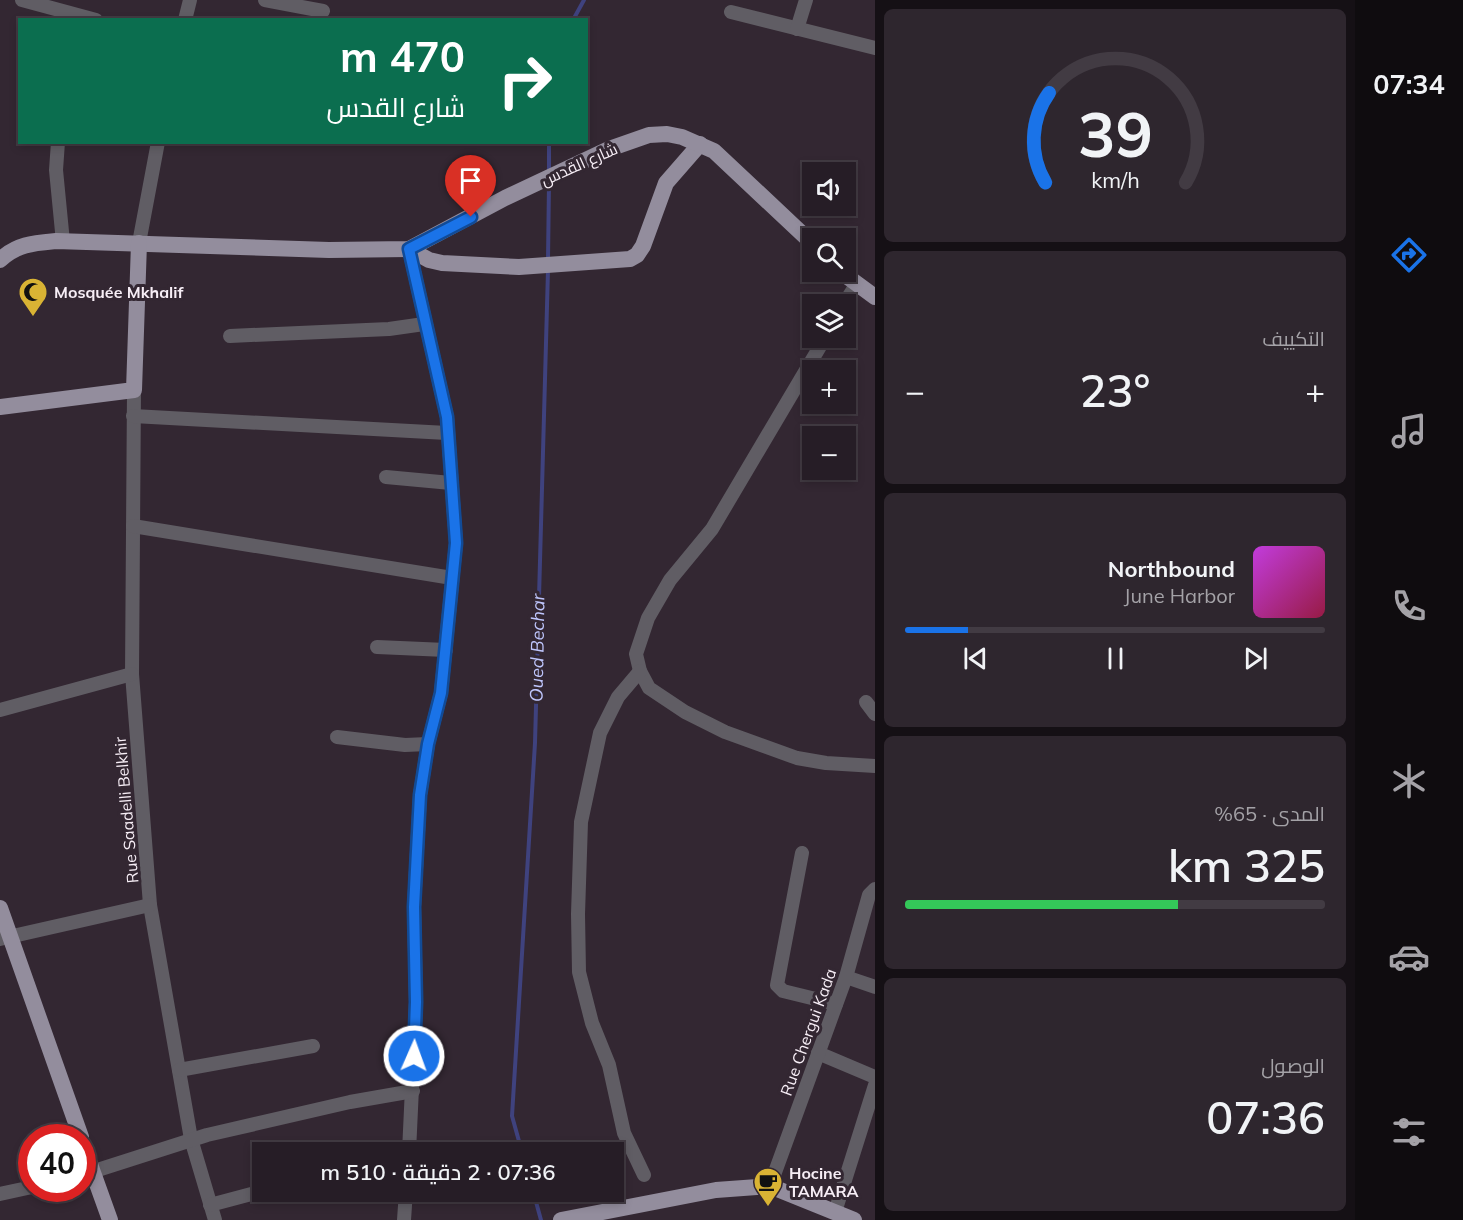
<!DOCTYPE html>
<html lang="ar">
<meta charset="utf-8">
<style>
:root{--surface:#261d26;--page:#2e262e;--text:#f1f3f6;--muted:#a4a2a7;--line:#423b43;--accent:#1a73e8}
body{margin:0;font-family:Mulish,Cairo,sans-serif;background:var(--page);color:var(--text);direction:rtl;height:100vh;display:flex;flex-direction:column;font-size:22px;white-space:nowrap}
*{box-sizing:border-box;margin:0}
p{font-size:20px;color:var(--muted)}
.icon{flex:none;width:33px;height:33px;fill:none;stroke:currentColor;stroke-width:2;stroke-linecap:round;stroke-linejoin:round}
.map{position:relative;flex:1;overflow:hidden;direction:ltr}
.details{display:flex;flex-direction:column;gap:9px;padding:9px;background:#151015;width:480px}
.details>*{flex:none}
.hud{position:absolute;left:18px;top:18px;width:570px;height:126px;border-radius:0px;box-shadow:0 3px 9px #0003,0 0 0 2px var(--line);direction:rtl;background:#0b6e4f;color:#fff;overflow:hidden}
.controls{position:absolute;left:802px;top:162px;display:grid;gap:12px}
.controls a{display:grid;place-items:center;width:54px;height:54px;border-radius:0px;background:var(--surface);box-shadow:0 3px 9px #0003,0 0 0 2px var(--line);font-size:30px}
.speed{position:absolute;left:18px;top:1124px;display:flex;gap:12px;font-size:30px;font-weight:700;text-align:center}
.speed>*{display:grid;place-content:center;width:78px;height:78px;border-radius:50%;background:var(--surface);box-shadow:0 3px 9px #0003,0 0 0 2px var(--line);line-height:1}
.speed .limit{border:9px solid #d22;background:#fff;color:#111}
.pin{position:absolute;display:grid;place-items:center;width:51px;height:51px;color:#fff;margin:-62px -26px;border-radius:50% 50% 50% 0;rotate:-45deg;box-shadow:0 0 6px #0007}
.pin .icon{rotate:45deg}
.me{position:absolute;width:66px;margin:-33px;rotate:2deg;stroke-linejoin:round;filter:drop-shadow(0 0 4px #0008)}
.turn{display:flex;align-items:center;gap:21px;height:126px;padding:0 24px;font-size:27px}
.turn .icon{width:78px;height:78px;stroke-width:2.5}
.turn b{display:block;font-size:42px;line-height:51px}
.big{font-size:45px;font-weight:600;line-height:1.1}
.details .widget{flex:1;display:flex;flex-direction:column;justify-content:center;gap:9px;min-width:0;padding:0 21px;border-radius:9px;background:var(--page)}
.details .dial{align-items:center;gap:0}
.dial svg{height:156px;overflow:visible;fill:none;stroke:var(--line);stroke-width:7;stroke-linecap:round;text-anchor:middle}
.dial text{fill:var(--text);stroke:none}
.song{display:flex;align-items:center;gap:18px}
.cover{width:72px;height:72px;border-radius:9px;background:linear-gradient(135deg,hsl(290 70% 55%),hsl(340 70% 35%))}
.played{height:6px;border-radius:3px;background:linear-gradient(90deg,var(--accent) 15%,var(--line) 15%)}
.keys{display:flex;justify-content:space-around;direction:ltr}
.heat{display:flex;justify-content:space-between;align-items:center;font-size:33px;direction:ltr}
.charge{height:9px;border-radius:4px;background:linear-gradient(90deg,#34c759 65%,var(--line) 0)}
.trip{position:absolute;left:252px;top:1142px;width:372px;height:60px;border-radius:0px;background:var(--surface);box-shadow:0 3px 9px #0003,0 0 0 2px var(--line);font-weight:600;line-height:60px;text-align:center;direction:rtl}
main{display:flex;flex:1;min-height:0}
.dock{display:flex;flex-direction:column;width:108px;justify-content:space-around;align-items:center;background:#0f0c0f;color:var(--muted)}
.dock .icon{width:42px;height:42px}
.dock .active{color:var(--accent)}
.dock b{font-size:27px;color:var(--text)}
.map>svg:first-child{display:block}
.lines{fill:none;stroke-linecap:round;stroke-linejoin:round}
.stream{stroke:#3f427e;stroke-width:4}
.minor{stroke:#605d64;stroke-width:14}
.major{stroke:#938d9d;stroke-width:16}
.route-casing{stroke:#114b97;stroke-width:15}
.route{stroke:#1a73e8;stroke-width:10}
.labels{text-anchor:middle;dominant-baseline:central;stroke-width:6;stroke-linejoin:round;paint-order:stroke}
.street-label{font-size:16px;fill:#f7eef6;stroke:#332732}
.poi-label{font-size:16px;font-weight:bold;fill:#f7eef6;stroke:#332732;text-anchor:start}
.water-label{font-size:18px;font-style:italic;fill:#bfc6fd;stroke:#332732}
</style>
<main>
<nav class="dock">
<b>07:34</b>
<svg class="icon active" aria-label="directions" viewBox="0 0 24 24"><path d="M12 3l9 9-9 9-9-9zM9 14v-3h6M13 9l2 2-2 2"/></svg>
<svg class="icon" aria-label="music" viewBox="0 0 24 24"><path d="M9 18V5l10-2v13"/><circle cx="6" cy="18" r="3"/><circle cx="16" cy="16" r="3"/></svg>
<svg class="icon" aria-label="phone" viewBox="0 0 24 24"><path d="M5 4h4l2 5-3 2q2 4 5 5l2-3 5 2v4C11 20 4 13 5 4z"/></svg>
<svg class="icon" aria-label="climate" viewBox="0 0 24 24"><path d="M12 3v18M4 7l16 10M4 17L20 7"/></svg>
<svg class="icon" aria-label="car" viewBox="0 0 24 24"><path d="M5 17H2v-5l4-1 3-4h7l3 4 3 1v5h-3M9 17h6M6 11h13"/><circle cx="7" cy="17" r="2"/><circle cx="17" cy="17" r="2"/></svg>
<svg class="icon" aria-label="filters" viewBox="0 0 24 24"><path d="M4 7h16M4 17h16"/><circle cx="9" cy="7" r="2"/><circle cx="15" cy="17" r="2"/></svg>
</nav>
<section class="details">
<div class="widget dial"><svg viewBox="0 0 100 80">
<path d="M14 69A42 42 0 1 1 86 69"/>
<path d="M14 69A42 42 0 0 1 16 23" stroke="#1a73e8"/>
<text x="50" y="56" font-size="32" font-weight="700">39</text>
<text x="50" y="72" font-size="11">km/h</text>
</svg></div>
<div class="widget"><p>التكييف</p>
<div class="heat"><a>−</a><b class="big">23°</b><a>+</a></div>
</div>
<div class="widget">
<div class="song"><i class="cover"></i><div><b>Northbound</b><p>June Harbor</p></div></div>
<div class="played"></div>
<div class="keys"><svg class="icon" aria-label="previous" viewBox="0 0 24 24"><path d="M18 5L8 12l10 7zM5 5v14"/></svg><svg class="icon" aria-label="pause" viewBox="0 0 24 24"><path d="M8 5v14M16 5v14"/></svg><svg class="icon" aria-label="next" viewBox="0 0 24 24"><path d="M6 5l10 7-10 7zM19 5v14"/></svg></div>
</div>
<div class="widget"><p>المدى · 65%</p><b class="big">325 km</b><div class="charge"></div></div>
<div class="widget"><p>الوصول</p><b class="big">07:36</b></div>
</section>
<div class="map">
<svg width="875" height="1220" viewBox="0 0 875 1220">
<rect width="100%" height="100%" fill="#332732"/>
<g class="lines">
<!-- stream -->
<g class="stream">
<polyline points="573,20 584,0"/>
<polyline points="549,173 549,142"/>
<polyline points="548,260 549,183"/>
<polyline points="522,1152 512,1116 535,743 548,270"/>
<polyline points="533,1191 541,1220"/>
</g>
<!-- minor -->
<g class="minor">
<polyline points="22,0 96,20"/>
<polyline points="265,0 323,11"/>
<polyline points="731,12 875,48"/>
<polyline points="185,20 190,0"/>
<polyline points="797,29 806,0"/>
<polyline points="58,142 56,170 63,242"/>
<polyline points="139,243 158,142"/>
<polyline points="844,304 856,285"/>
<polyline points="230,336 389,329 424,324"/>
<polyline points="825,338 712,529 670,580 648,618 636,654 640,671 649,688 685,712 725,732 797,758 826,763 875,766"/>
<polyline points="134,390 132,674 150,905 191,1139 215,1220"/>
<polyline points="133,416 447,433"/>
<polyline points="386,477 451,483"/>
<polyline points="133,526 452,578"/>
<polyline points="377,647 446,650"/>
<polyline points="640,671 618,697 600,733 581,822 578,914 579,972 592,1023 609,1065 624,1133 644,1175"/>
<polyline points="866,702 875,714"/>
<polyline points="0,710 132,674"/>
<polyline points="337,737 405,745 428,744"/>
<polyline points="802,853 777,985 783,991 836,1004"/>
<polyline points="0,939 150,905"/>
<polyline points="846,977 875,987"/>
<polyline points="818,1053 875,1077"/>
<polyline points="179,1070 313,1046"/>
<polyline points="409,1152 416,1002 414,907 420,795 428,744 441,693 456,543 447,417 409,249"/>
<polyline points="82,1175 207,1135 350,1102 413,1091"/>
<polyline points="770,1186 846,977 869,895 875,889"/>
<polyline points="0,1194 32,1187"/>
<polyline points="210,1205 263,1191"/>
<polyline points="835,1212 875,1085"/>
<polyline points="404,1220 406,1191"/>
</g>
<!-- major -->
<g class="major">
<polyline points="409,249 429,260 442,263 519,267 630,259 637,255 643,246 666,183 700,144"/>
<path d="M0,260C17,244 34,243 56,241L329,250L409,249L505,198L609,149L649,135L667,134L682,137L714,151L813,244"/>
<polyline points="841,272 875,297"/>
<polyline points="0,407 134,390 139,243"/>
<polyline points="0,908 81,1137"/>
<polyline points="82,1142 110,1220"/>
<polyline points="561,1220 716,1190 770,1186 854,1220"/>
</g>
</g>
<g class="lines">
<!-- route casing -->
<g class="route-casing">
<polyline id="route" points="414,1056 416,1002 414,907 420,795 428,744 441,693 456,543 447,417 409,249 471,217"/>
</g>
<!-- route -->
<use href="#route" class="route"/>
</g>
<!-- icons -->
<defs>
<g id="mosque-pin" transform="scale(1.5)"><path d="M0 17L-7.5 6A9.5 9.5 0 1 1 7.5 6Z" fill="#d9b334" stroke="#332732"/><path d="M3.5-4.9A6 6 0 1 0 3.5 4.9A5 5 0 1 1 3.5-4.9Z" fill="#111"/></g>
<g id="cafe-pin" transform="scale(1.5)"><path d="M0 17L-7.5 6A9.5 9.5 0 1 1 7.5 6Z" fill="#d9b334" stroke="#332732"/><path d="M-5.5-4.5H6V0H3Q3 3.5 0 3.5H-2.5Q-5.5 3.5-5.5 0ZM3-3.2v2h1.7v-2ZM-6 4.5H4V6H-6Z" fill="#111"/></g>
</defs>
<g fill-rule="evenodd">
<use href="#mosque-pin" x="33" y="292"/>
<use href="#cafe-pin" x="768" y="1182"/>
</g>
<g class="labels">
<!-- street labels -->
<g class="street-label">
<text transform="translate(579 164) rotate(-24)">شارع القدس</text>
<text transform="translate(126 810) rotate(-95)">Rue Saadelli Belkhir</text>
<text transform="translate(808 1032) rotate(-70)">Rue Chergui Kada</text>
</g>
<!-- poi labels -->
<g class="poi-label">
<text x="54" y="292">Mosquée Mkhalif</text>
<text x="789" y="1173">Hocine<tspan x="789" dy="18">TAMARA</tspan></text>
</g>
<!-- water labels -->
<g class="water-label">
<text transform="translate(537 648) rotate(-89)">Oued Bechar</text>
</g>
</g>
</svg>
<div class="controls">
<a><svg class="icon" aria-label="sound" viewBox="0 0 24 24"><path d="M4 9h4l5-4v14l-5-4H4zM17 9q2 3 0 6"/></svg></a>
<a><svg class="icon" aria-label="search" viewBox="0 0 24 24"><circle cx="10" cy="10" r="6"/><path d="M15 15l6 6"/></svg></a>
<a><svg class="icon" aria-label="layers" viewBox="0 0 24 24"><path d="M12 4l9 5-9 5-9-5zM3 14l9 5 9-5"/></svg></a>
<a>+</a>
<a>−</a>
</div>
<div class="speed"><div class="limit">40</div></div>
<div class="pin" style="left:471px;top:217px;background:#d93025"><svg class="icon" aria-label="arrive" viewBox="0 0 24 24"><path d="M6 21V4h12l-3 4 3 4H6"/></svg></div>
<svg class="me" style="left:414px;top:1056px" viewBox="-20 -20 40 40"><circle r="17" fill="#1a73e8" stroke="#fff" stroke-width="3"/><path d="M0-11L8 9 0 5-8 9z" fill="#fff"/></svg>
<div class="trip">07:36 · 2 دقيقة · 510 m</div>
<div class="hud">
<div class="turn"><svg class="icon" aria-label="right" viewBox="0 0 24 24"><path d="M7 20v-9h11M14 6l5 5-5 5"/></svg><div><b>470 m</b>شارع القدس</div></div>
</div>
</div>
</main>
